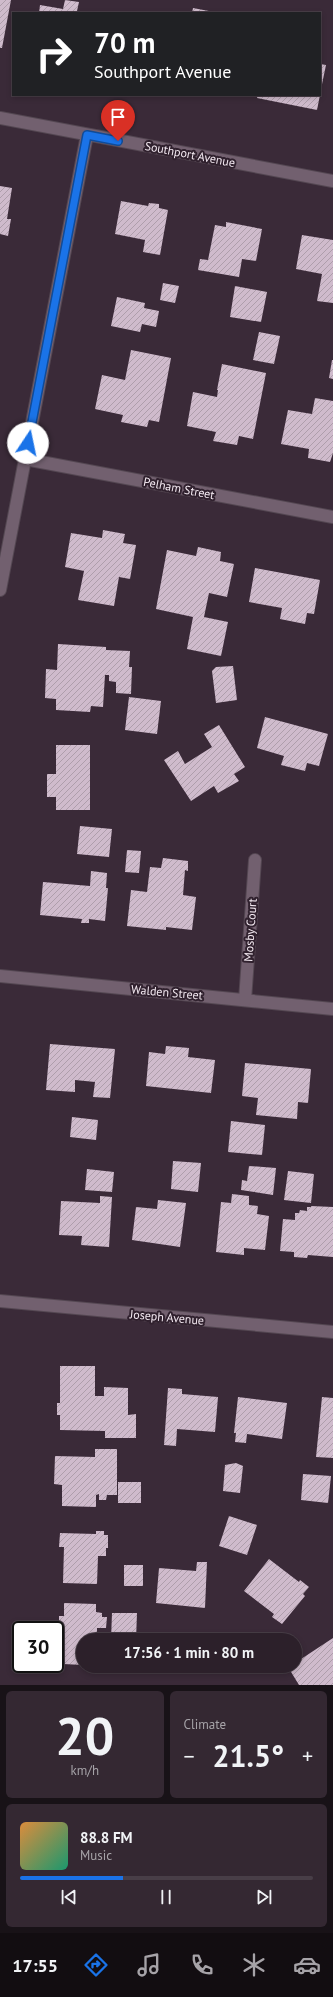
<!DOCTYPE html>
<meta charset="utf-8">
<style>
:root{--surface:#2c202a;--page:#342832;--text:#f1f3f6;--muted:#a6a3a8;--line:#483e47;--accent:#1a73e8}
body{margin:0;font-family:"PT Sans",sans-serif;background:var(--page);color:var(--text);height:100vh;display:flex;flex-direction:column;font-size:15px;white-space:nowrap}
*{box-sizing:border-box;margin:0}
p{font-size:13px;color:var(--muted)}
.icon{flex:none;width:22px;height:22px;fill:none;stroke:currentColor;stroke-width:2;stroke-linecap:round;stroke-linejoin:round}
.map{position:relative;height:1685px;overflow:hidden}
.drawer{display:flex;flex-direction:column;gap:6px;padding:6px;background:#181217;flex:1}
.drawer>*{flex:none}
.hud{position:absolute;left:12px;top:12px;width:309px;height:84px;border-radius:0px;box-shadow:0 2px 6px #0003,0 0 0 1px var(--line);background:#202124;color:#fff;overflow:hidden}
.speed{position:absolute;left:12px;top:1621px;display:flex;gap:8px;font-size:20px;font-weight:700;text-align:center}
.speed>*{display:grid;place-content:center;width:52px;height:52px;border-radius:50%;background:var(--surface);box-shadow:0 2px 6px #0003,0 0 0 1px var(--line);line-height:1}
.speed .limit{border:2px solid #111;border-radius:6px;background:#fff;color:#111}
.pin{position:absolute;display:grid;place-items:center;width:34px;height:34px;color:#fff;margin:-41px -17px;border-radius:50% 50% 50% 0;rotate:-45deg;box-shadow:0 0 4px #0007}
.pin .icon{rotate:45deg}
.me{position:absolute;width:44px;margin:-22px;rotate:11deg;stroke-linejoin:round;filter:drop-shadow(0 0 3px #0008)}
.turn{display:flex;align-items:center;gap:14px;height:84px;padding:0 16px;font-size:18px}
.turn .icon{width:52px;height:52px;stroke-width:2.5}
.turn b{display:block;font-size:28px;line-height:34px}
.big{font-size:30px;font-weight:700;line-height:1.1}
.drawer .tile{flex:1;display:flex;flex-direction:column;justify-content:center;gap:6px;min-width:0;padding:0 14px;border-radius:6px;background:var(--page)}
.drawer .dial{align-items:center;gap:0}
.dial b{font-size:52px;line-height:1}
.song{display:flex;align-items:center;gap:12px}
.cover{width:48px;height:48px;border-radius:6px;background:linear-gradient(135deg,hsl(30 70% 55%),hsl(160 70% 35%))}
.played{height:4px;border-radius:2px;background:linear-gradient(90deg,var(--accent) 35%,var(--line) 35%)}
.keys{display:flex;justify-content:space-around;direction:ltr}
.heat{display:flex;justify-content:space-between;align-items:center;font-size:22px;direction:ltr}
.drawer .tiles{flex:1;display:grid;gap:6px;grid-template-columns:1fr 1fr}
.tile:last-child{grid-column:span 2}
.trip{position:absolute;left:76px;top:1633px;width:226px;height:40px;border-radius:20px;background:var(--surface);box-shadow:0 2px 6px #0003,0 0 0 1px var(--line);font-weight:700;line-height:40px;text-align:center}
.tab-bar{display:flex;height:64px;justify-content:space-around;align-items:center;background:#120d11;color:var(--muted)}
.tab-bar .icon{width:28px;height:28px}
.tab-bar .on{color:var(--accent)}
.tab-bar b{font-size:18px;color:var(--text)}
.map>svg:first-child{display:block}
.building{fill:url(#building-hatch)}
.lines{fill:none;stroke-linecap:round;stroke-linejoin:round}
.street-casing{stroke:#544752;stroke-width:14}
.street{stroke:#72606f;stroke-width:12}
.route-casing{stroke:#114b97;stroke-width:10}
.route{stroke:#1a73e8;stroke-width:7}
.labels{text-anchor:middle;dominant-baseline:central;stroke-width:4;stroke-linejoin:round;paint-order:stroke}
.street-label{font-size:12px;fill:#f5ebf3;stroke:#30212e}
</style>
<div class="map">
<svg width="333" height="1685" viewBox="0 0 333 1685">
<defs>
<pattern id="building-hatch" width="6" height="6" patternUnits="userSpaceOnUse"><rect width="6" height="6" fill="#cfbbcc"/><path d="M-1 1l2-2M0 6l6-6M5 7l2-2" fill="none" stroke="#ae9eab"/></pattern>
</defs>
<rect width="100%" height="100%" fill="#3a2a38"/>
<!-- building -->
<g class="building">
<polygon points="0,0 11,0 2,48 0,48"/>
<polygon points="65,0 79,2 77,11 82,13 39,13 40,5 63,9"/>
<polygon points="193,8 214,12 213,13 192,13"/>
<polygon points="320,64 326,65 321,89 320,89"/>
<polygon points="258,95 320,95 317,110 257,98"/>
<polygon points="0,186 12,188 7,219 11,219 8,236 0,234"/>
<polygon points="121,201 148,206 149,203 159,204 159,208 168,210 160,255 143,252 145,240 115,234"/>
<polygon points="226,222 262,229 256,261 242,259 239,277 198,270 200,259 208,260 215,225 226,227"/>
<polygon points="302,235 333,240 333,303 317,301 322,274 296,269"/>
<polygon points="163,283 179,286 175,303 160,300"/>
<polygon points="235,286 267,292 261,322 230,317"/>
<polygon points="117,297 145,303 144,308 159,311 156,327 142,324 140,332 111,326"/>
<polygon points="259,332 280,336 274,364 253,360"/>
<polygon points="131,350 171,358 159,422 149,420 147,427 121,422 123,415 95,409 102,375 125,380"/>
<polygon points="332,360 333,360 333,379 329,378"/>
<polygon points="222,364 266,373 253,439 239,436 237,445 213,441 216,432 187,426 193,392 217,397 218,390 217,390"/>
<polygon points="315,398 333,401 333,453 330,462 308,458 309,449 281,444 288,410 312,414"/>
<polygon points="103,530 125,534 123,543 136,545 130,579 119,577 114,606 78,600 84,571 65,567 71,533 102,538"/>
<polygon points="198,547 221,552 220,561 234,564 227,597 209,593 204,617 228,622 221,656 187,649 193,617 156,609 167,550 196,556"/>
<polygon points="255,568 320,580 314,614 307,613 305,624 280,619 282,608 249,602"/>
<polygon points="58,644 106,647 106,650 130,651 129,667 132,667 131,694 116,693 116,682 109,681 109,675 105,675 103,707 91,706 90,712 56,710 56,699 45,698 46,669 57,670"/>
<polygon points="233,666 237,700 216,703 212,671 216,667"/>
<polygon points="129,697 161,701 157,734 125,730"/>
<polygon points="265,717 328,734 319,766 307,763 305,771 281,765 284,756 257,748"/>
<polygon points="219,725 245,767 234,774 239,781 218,793 214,786 191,801 164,760 178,751 185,764 212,747 204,734"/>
<polygon points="56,745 90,745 90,810 56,810 56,797 47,797 47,774 56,774"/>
<polygon points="80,826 112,829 109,857 77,854"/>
<polygon points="127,850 141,851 139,873 125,872"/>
<polygon points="163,858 188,861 188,871 185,870 183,895 196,897 192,930 166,927 166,930 127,926 131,890 147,892 150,867 161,868"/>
<polygon points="91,871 107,873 106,888 108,888 105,921 89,919 89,923 81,923 82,919 40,915 43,882 90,886"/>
<polygon points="50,1044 115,1049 110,1098 93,1097 95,1082 75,1080 75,1092 46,1090"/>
<polygon points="166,1046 189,1048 188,1057 215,1060 211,1093 146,1086 149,1052 165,1054"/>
<polygon points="245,1063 311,1069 308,1103 298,1102 297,1119 256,1115 258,1098 242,1096"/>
<polygon points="72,1117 98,1120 96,1140 70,1137"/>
<polygon points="231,1121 265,1125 262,1155 228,1152"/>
<polygon points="173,1161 201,1163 198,1192 171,1189"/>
<polygon points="249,1166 276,1168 273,1195 241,1190 242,1180 247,1181"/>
<polygon points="87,1169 114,1172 112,1192 85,1190"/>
<polygon points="288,1171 314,1174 311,1203 284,1200"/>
<polygon points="232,1194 249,1196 249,1205 258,1206 257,1214 269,1216 265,1250 244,1248 244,1255 216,1252 221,1202 231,1203"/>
<polygon points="100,1196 112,1197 109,1247 81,1245 82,1236 59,1235 61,1201 100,1203"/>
<polygon points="158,1200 186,1203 180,1247 132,1240 136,1207 157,1209"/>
<polygon points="311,1206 333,1207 333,1257 308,1255 307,1258 294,1257 294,1252 280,1251 283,1219 295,1220 295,1213 299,1213 300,1210 307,1211 307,1207 311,1207"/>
<polygon points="60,1366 95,1366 95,1396 104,1396 104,1387 128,1388 128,1415 136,1414 136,1438 105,1438 105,1431 60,1430 60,1415 57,1415 57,1403 60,1403"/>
<polygon points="168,1388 182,1389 182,1394 218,1397 215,1432 177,1429 176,1446 164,1445"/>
<polygon points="238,1397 287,1403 282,1439 247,1434 246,1443 235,1442 236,1433 234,1433"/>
<polygon points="322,1397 333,1398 333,1458 316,1457"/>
<polygon points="95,1449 117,1449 117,1495 107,1495 106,1500 99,1500 99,1494 96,1495 96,1507 62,1506 62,1485 54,1484 55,1456 95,1457"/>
<polygon points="236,1463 243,1466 240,1493 223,1491 225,1465"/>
<polygon points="303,1474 331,1476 328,1503 301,1500"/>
<rect x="118" y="1482" width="23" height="21"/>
<polygon points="229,1516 257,1525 247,1555 219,1546"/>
<polygon points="96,1531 104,1531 104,1535 108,1535 108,1548 106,1548 106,1556 98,1556 97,1584 63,1583 64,1547 59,1547 60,1533 96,1534"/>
<polygon points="269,1559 299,1582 300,1580 309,1587 303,1594 305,1596 282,1624 272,1617 274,1614 244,1591"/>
<polygon points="197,1562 207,1562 205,1608 156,1603 159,1568 196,1571"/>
<rect x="124" y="1565" width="19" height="21"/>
<polygon points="64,1603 96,1604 96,1612 102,1613 102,1617 107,1617 106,1628 97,1628 97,1640 83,1640 83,1665 63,1664 63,1628 59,1628 59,1616 64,1616"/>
<polygon points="112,1613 137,1613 136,1640 111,1640"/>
<polygon points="333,1638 333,1685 299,1685 288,1667 295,1666 295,1663"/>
</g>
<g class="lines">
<!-- street casing -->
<g class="street-casing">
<g id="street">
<polyline points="0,118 333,181"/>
<polyline points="25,459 333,517"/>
<polyline points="0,590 87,135"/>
<polyline points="0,976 333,1009"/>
<polyline points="245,1000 255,860"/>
<polyline points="0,1301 333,1332"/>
</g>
</g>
<!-- street -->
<use href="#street" class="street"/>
</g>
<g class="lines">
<!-- route casing -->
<g class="route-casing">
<polyline id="route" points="28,443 87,135 118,141"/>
</g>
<!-- route -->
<use href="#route" class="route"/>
</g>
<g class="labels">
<!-- street labels -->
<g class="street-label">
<text transform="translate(190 154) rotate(11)">Southport Avenue</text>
<text transform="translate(179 488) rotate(11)">Pelham Street</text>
<text transform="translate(250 930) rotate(-86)">Mosby Court</text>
<text transform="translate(167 992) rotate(5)">Walden Street</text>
<text transform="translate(167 1317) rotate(5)">Joseph Avenue</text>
</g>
</g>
</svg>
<div class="speed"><div class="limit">30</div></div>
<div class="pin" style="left:118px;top:141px;background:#d93025"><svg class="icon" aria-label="arrive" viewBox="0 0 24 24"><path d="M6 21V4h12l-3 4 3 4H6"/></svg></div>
<svg class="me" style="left:28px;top:443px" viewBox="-20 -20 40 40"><circle r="19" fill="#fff"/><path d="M0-13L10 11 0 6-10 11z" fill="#1a73e8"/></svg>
<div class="trip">17:56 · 1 min · 80 m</div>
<div class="hud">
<div class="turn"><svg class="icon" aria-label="right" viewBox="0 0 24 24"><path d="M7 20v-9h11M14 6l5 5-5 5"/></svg><div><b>70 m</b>Southport Avenue</div></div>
</div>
</div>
<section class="drawer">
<div class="tiles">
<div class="tile dial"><b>20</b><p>km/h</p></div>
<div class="tile"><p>Climate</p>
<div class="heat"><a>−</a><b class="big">21.5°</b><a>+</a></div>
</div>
<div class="tile">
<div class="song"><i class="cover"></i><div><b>88.8 FM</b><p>Music</p></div></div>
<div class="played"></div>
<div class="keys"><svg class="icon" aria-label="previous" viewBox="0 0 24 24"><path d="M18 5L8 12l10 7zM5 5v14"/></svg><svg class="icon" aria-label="pause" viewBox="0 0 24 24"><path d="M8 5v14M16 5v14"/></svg><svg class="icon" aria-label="next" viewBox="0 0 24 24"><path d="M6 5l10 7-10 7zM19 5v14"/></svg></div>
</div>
</div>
</section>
<nav class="tab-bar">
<b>17:55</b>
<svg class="icon on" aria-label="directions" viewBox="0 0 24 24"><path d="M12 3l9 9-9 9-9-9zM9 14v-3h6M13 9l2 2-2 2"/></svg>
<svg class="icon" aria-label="music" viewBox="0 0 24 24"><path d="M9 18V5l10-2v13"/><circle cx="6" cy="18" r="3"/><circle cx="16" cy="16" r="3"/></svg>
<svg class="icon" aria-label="phone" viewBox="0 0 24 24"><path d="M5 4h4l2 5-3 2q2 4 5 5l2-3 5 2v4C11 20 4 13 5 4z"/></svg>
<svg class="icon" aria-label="climate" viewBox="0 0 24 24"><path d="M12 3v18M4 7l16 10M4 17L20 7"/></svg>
<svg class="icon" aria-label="car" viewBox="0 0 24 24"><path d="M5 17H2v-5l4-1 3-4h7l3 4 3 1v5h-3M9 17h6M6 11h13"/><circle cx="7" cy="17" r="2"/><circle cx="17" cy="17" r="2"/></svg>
</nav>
